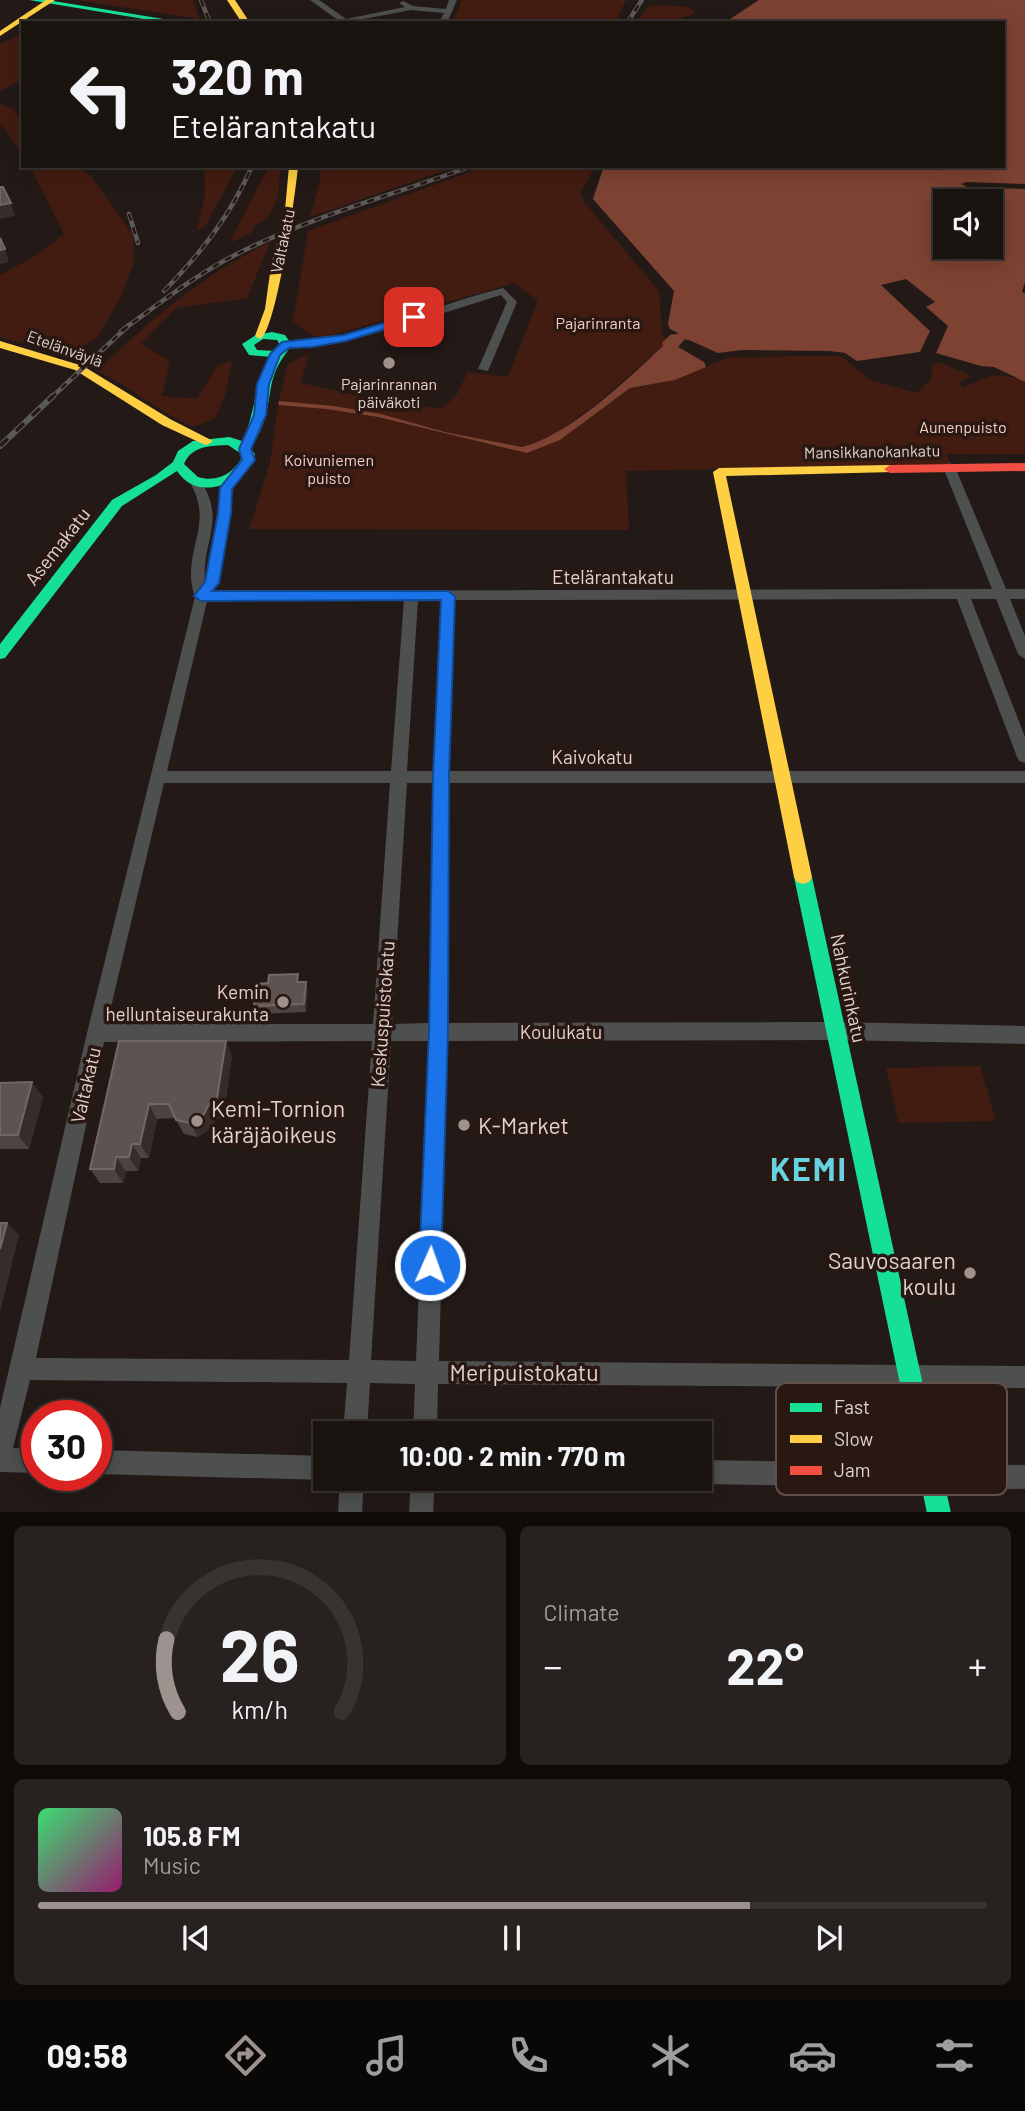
<!DOCTYPE html>
<meta charset="utf-8">
<style>
:root{--surface:#1a1411;--page:#27211f;--text:#f1f3f6;--muted:#9f9e9f;--line:#383331;--accent:#9e928f}
body{margin:0;font-family:Barlow,sans-serif;background:var(--page);color:var(--text);height:100vh;display:flex;flex-direction:column;font-size:26px;white-space:nowrap}
*{box-sizing:border-box;margin:0}
p{font-size:23px;color:var(--muted)}
.icon{flex:none;width:38px;height:38px;fill:none;stroke:currentColor;stroke-width:2;stroke-linecap:round;stroke-linejoin:round}
.map{position:relative;height:1512px;overflow:hidden}
.sheet{display:flex;flex-direction:column;gap:14px;padding:14px;background:#0e0b09;flex:1}
.sheet>*{flex:none}
.guide{position:absolute;left:21px;top:21px;width:984px;height:147px;border-radius:0px;box-shadow:0 4px 18px #0003,0 0 0 2px var(--line);background:#1a1411;color:var(--text);overflow:hidden}
.buttons{position:absolute;left:933px;top:189px;display:grid;gap:14px}
.buttons a{display:grid;place-items:center;width:70px;height:70px;border-radius:0px;background:var(--surface);box-shadow:0 4px 18px #0003,0 0 0 2px var(--line);font-size:35px}
.speed{position:absolute;left:21px;top:1400px;display:flex;gap:14px;font-size:35px;font-weight:700;text-align:center}
.speed>*{display:grid;place-content:center;width:91px;height:91px;border-radius:50%;background:var(--surface);box-shadow:0 4px 18px #0003,0 0 0 2px var(--line);line-height:1}
.speed .limit{border:10px solid #d22;background:#fff;color:#111}
.pin{position:absolute;display:grid;place-items:center;width:60px;height:60px;color:#fff;margin:-30px;border-radius:14px;box-shadow:0 4px 10px #0006}
.me{position:absolute;width:77px;margin:-38px;rotate:2deg;stroke-linejoin:round;filter:drop-shadow(0 0 5px #0008)}
.turn{display:flex;align-items:center;gap:24px;height:147px;padding:0 35px;font-size:32px}
.turn .icon{width:91px;height:91px;stroke-width:2.5}
.turn b{display:block;font-size:49px;line-height:60px}
.big{font-size:52px;font-weight:700;line-height:1.1}
.sheet .tile{flex:1;display:flex;flex-direction:column;justify-content:center;gap:10px;min-width:0;padding:0 24px;border-radius:10px;background:var(--page)}
.sheet .dial{align-items:center;gap:0}
.dial svg{height:182px;overflow:visible;fill:none;stroke:var(--line);stroke-width:7;stroke-linecap:round;text-anchor:middle}
.dial text{fill:var(--text);stroke:none}
.song{display:flex;align-items:center;gap:21px}
.cover{width:84px;height:84px;border-radius:10px;background:linear-gradient(135deg,hsl(140 70% 55%),hsl(320 70% 35%))}
.played{height:7px;border-radius:4px;background:linear-gradient(90deg,var(--accent) 75%,var(--line) 75%)}
.keys{display:flex;justify-content:space-around;direction:ltr}
.heat{display:flex;justify-content:space-between;align-items:center;font-size:38px;direction:ltr}
.sheet .tiles{flex:1;display:grid;gap:14px;grid-template-columns:1fr 1fr}
.tile:last-child{grid-column:span 2}
.trip{position:absolute;left:313px;top:1421px;width:399px;height:70px;border-radius:0px;background:var(--surface);box-shadow:0 4px 18px #0003,0 0 0 2px var(--line);font-weight:700;line-height:70px;text-align:center}
.tabs{display:flex;height:112px;justify-content:space-around;align-items:center;background:#0a0807;color:var(--muted)}
.tabs .icon{width:49px;height:49px}
.tabs .current{color:var(--accent)}
.tabs b{font-size:32px;color:var(--text)}
.map>svg:first-child{display:block}
.green{fill:#431c11}
.water{fill:#7d4232;fill-rule:evenodd}
.lines{fill:none;stroke-linecap:round;stroke-linejoin:round}
.river{fill:#7d4232;fill-rule:evenodd}
.street{fill:#4e5050;fill-rule:evenodd}
.fast{fill:#16e098;fill-rule:evenodd}
.slow{fill:#ffcf43;fill-rule:evenodd}
.jam{fill:#f24e42;fill-rule:evenodd}
.rail-far1-casing{stroke:#5b5a58;stroke-width:4.5}
.rail-casing{stroke:#5b5a58;stroke-width:6}
.rail-far1{stroke:#291711;stroke-width:2.5;stroke-dasharray:7;stroke-linecap:butt}
.rail{stroke:#291711;stroke-width:3.5;stroke-dasharray:11;stroke-linecap:butt}
.wall{fill:#4d4441}
.shaded-wall{fill:#362d2a}
.building{fill:#5d5350;stroke:#716764;stroke-width:2}
.route{fill:#1a73e8;stroke:#114b97;stroke-width:2}
.poi-dot{fill:#9e928f;stroke:#291711;stroke-width:2.5}
.labels{text-anchor:middle;dominant-baseline:central;stroke-width:7;stroke-linejoin:round;paint-order:stroke}
.far-street-label{font-size:16px;fill:#e0d2cf;stroke:#291711}
.far-park-label{font-size:16px;fill:#f6cdc2;stroke:#291711}
.far-poi-label{font-size:16px;fill:#e0d2cf;stroke:#291711}
.street-label{font-size:19px;fill:#e0d2cf;stroke:#291711}
.poi-label{font-size:19px;fill:#e0d2cf;stroke:#291711;text-anchor:end}
.near-poi-label{font-size:23px;fill:#e0d2cf;stroke:#291711;text-anchor:start}
.near-street-label{font-size:23px;fill:#e0d2cf;stroke:#291711}
.near-district-label{font-size:32px;font-weight:bold;letter-spacing:2px;fill:#67d2e0;stroke:#291711}
.key{fill:#291711;stroke:#604f4a;stroke-width:2}
.key-label{font-size:19px;fill:#e0d2cf}
</style>
<div class="map">
<svg width="1025" height="1513" viewBox="0 0 1025 1513">
<rect width="100%" height="100%" fill="#231a17"/>
<!-- green -->
<g class="green">
<polygon points="76,0 193,0 199,19"/>
<polygon points="462,0 626,0 615,23 452,23"/>
<polygon points="658,5 690,7 695,13 679,19 686,22 706,23 635,23 648,7"/>
<polygon points="23,33 23,79 0,91 0,44"/>
<polygon points="0,104 14,109 23,126 23,155 0,123"/>
<polygon points="30,166 78,166 91,176 133,235 134,262 121,296 98,337 66,356 0,337 0,275 37,255 64,234"/>
<polygon points="204,166 238,166 204,228 197,230 205,196"/>
<path d="M269,166H280C280,190 278,215 255,225L251,233L232,242L230,241Z"/>
<polygon points="321,166 458,166 310,217 319,185"/>
<polygon points="486,166 596,166 580,192 584,202 659,291 662,335 668,341 599,402 550,438 522,447 445,432 381,414 279,401 288,364 308,354 301,383 363,397 442,409 457,394 468,372 508,377 538,300 514,283 329,336 313,336 293,321 308,231"/>
<path d="M270,242L247,298L176,308L141,344L170,361L162,396L197,399L218,365L232,361L225,395L215,418L194,427C159,413 132,387 97,371C150,320 203,275 270,242Z"/>
<path d="M841,356L870,380L917,393L931,379L932,366L938,362L972,376L958,382L963,387C990,376 997,370 1025,382V454H946L951,464L626,471L629,530L249,529L270,463L278,405L326,409L378,417L527,453L560,440L630,388L675,380L729,357Z"/>
<polygon points="980,1066 996,1121 899,1123 886,1068"/>
</g>
<!-- water -->
<g class="water">
<path d="M759,0H1025V184L967,182L961,184L967,187L1025,189V282L1022,292L1025,293V382L994,367L981,366L936,353L948,326L926,307L935,302L906,279L881,285L930,331L920,352L857,361L845,353L830,351L742,350L718,353L689,340L675,338L678,333L670,329L668,324L674,291L593,199L604,166H1003V23H724ZM945,201H990V247H945Z"/>
<path d="M668,341L704,362L706,367L675,380L630,388L560,440L527,453L378,417L326,409L278,405L279,401L333,406L381,414L445,432L522,447C571,435 631,376 668,341Z"/>
</g>
<g class="lines">
<!-- river -->
<polygon class="river" points="676,334 685,339 678,347 671,349 664,347 662,343 670,335"/>
<!-- street -->
<g class="street">
<polygon points="310,0 319,0 346,19 405,7 399,3 403,1 413,6 446,9 449,0 457,0 447,23 439,23 444,13 411,10 342,23"/>
<path d="M503,288L517,302L488,371L478,369L507,302L501,295C466,305 304,362 280,345C291,338 314,340 327,338C387,328 444,303 503,288Z"/>
<path d="M949,463L955,467L1006,589H1025V599H1010L1025,636V659L1018,654L996,599H971L1025,737V763L1019,761L1017,757L957,599L455,600L449,771H1025V783H449L448,1023L836,1022L1025,1026V1044L836,1040L448,1041L439,1361L1025,1366V1388L438,1384L437,1433H413L415,1384L370,1383L367,1433H343L347,1383L30,1380L13,1448L37,1449V1473L0,1472V1408L87,1033L195,597C179,553 217,526 189,481L191,478H199C228,522 201,539 205,583L219,513L220,488L229,474H237L239,477L232,488L231,513L219,583L213,591L992,589L943,467ZM404,600L391,771H167L207,601ZM418,600H441L433,771H407ZM164,783H390L373,1024H107ZM407,783H433L430,1023L392,1024ZM372,1041L349,1360L36,1358L104,1042ZM391,1041H429L416,1361L371,1360Z"/>
<polygon points="96,1450 326,1456 326,1479 329,1479 326,1480 96,1474"/>
<polygon points="700,1460 1025,1465 1025,1489 700,1484 691,1479 700,1479"/>
<polygon points="340,1479 364,1479 362,1513 338,1513"/>
<polygon points="411,1479 435,1479 433,1513 409,1513"/>
</g>
<!-- fast -->
<g class="fast">
<polygon points="29,0 47,0 188,23 168,23"/>
<path d="M272,332L285,335L292,345C267,377 274,383 265,418C262,429 256,439 251,449L255,454C243,484 198,503 177,471L122,506L5,658L0,659V644L112,500L156,475L173,462L178,451L193,441L229,437L242,441C256,414 254,381 271,357L249,355L242,344L256,335ZM263,339L277,340L280,345L275,351L257,350L254,345ZM228,445L243,455C235,473 218,483 198,477L184,464C192,445 211,446 228,445Z"/>
<polygon points="803,870 809,872 812,877 951,1513 927,1513 794,877 797,872"/>
</g>
<!-- slow -->
<g class="slow">
<polygon points="46,0 55,0 0,36 0,31"/>
<polygon points="227,0 235,0 250,23 242,23"/>
<path d="M289,166H298C296,191 276,332 260,339L255,336L265,309L271,266L285,210Z"/>
<polygon points="0,341 83,366 170,419 213,441 207,445 203,444 162,425 75,370 0,348"/>
<polygon points="890,465 896,469 894,472 726,476 812,877 809,882 803,884 797,882 794,877 713,472 719,468"/>
</g>
<!-- jam -->
<polygon class="jam" points="1025,463 1025,471 890,473 884,469 890,465"/>
<!-- rail-far1 casing -->
<g class="rail-far1-casing">
<g id="rail-far1">
<polyline points="201,0 210,23"/>
<polyline points="627,23 642,0"/>
<polyline points="129,214 138,243"/>
<path d="M164,291C201,253 231,215 252,166"/>
<path d="M121,331C159,304 195,275 237,254C312,216 393,195 472,166"/>
<polyline points="51,398 129,325"/>
</g>
</g>
<!-- rail casing -->
<g class="rail-casing">
<polyline id="rail" points="0,446 53,396"/>
</g>
<!-- rail-far1 -->
<use href="#rail-far1" class="rail-far1"/>
<!-- rail -->
<use href="#rail" class="rail"/>
</g>
<!-- wall -->
<g class="wall">
<polygon points="300,982 308,990 306,1012 257,1014 254,1006"/>
<polygon points="119,1041 232,1056 223,1118 216,1119 211,1128 198,1137 184,1134 175,1118 157,1119 149,1158 141,1158 138,1171 126,1171 123,1183 100,1183 90,1169"/>
<polygon points="0,1083 43,1097 29,1149 0,1149"/>
</g>
<!-- shaded-wall -->
<g class="shaded-wall">
<polygon points="11,203 15,216 0,219 0,205"/>
<polygon points="5,249 9,262 0,264 0,250"/>
<polygon points="306,982 308,990 306,1012 304,1004"/>
<polygon points="226,1041 232,1056 223,1118 216,1104"/>
<polygon points="32,1082 43,1097 29,1149 18,1135"/>
<polygon points="149,1104 157,1119 149,1158 140,1144"/>
<polygon points="209,1104 216,1119 211,1128 198,1137 190,1123"/>
<polygon points="132,1144 141,1158 138,1171 129,1157"/>
<polygon points="116,1157 126,1171 123,1183 114,1169"/>
<polygon points="7,1223 19,1235 0,1312 0,1249"/>
</g>
<!-- building -->
<g class="building">
<polygon points="0,187 3,187 11,203 0,205"/>
<polygon points="0,238 5,249 0,250"/>
<polygon points="298,974 297,982 306,982 304,1004 254,1006 257,984 268,983 269,975"/>
<polygon points="119,1041 226,1041 216,1104 209,1104 204,1114 190,1123 176,1120 169,1104 149,1104 140,1144 132,1144 129,1157 116,1157 114,1169 90,1169"/>
<polygon points="32,1082 18,1135 0,1135 0,1083"/>
<polygon points="0,1223 7,1223 0,1249"/>
</g>
<!-- route -->
<polygon class="route" points="414,314 419,317 418,319 346,341 312,347 289,348 280,355 269,384 266,415 251,449 255,460 232,489 231,513 219,583 212,591 448,591 455,596 449,777 448,1031 441,1265 437,1273 430,1276 422,1273 419,1265 429,1031 433,777 441,600 201,601 194,596 205,582 218,513 220,488 242,460 239,449 254,415 257,384 270,354 282,342 344,335"/>
<!-- markers -->
<g class="poi-dot">
<circle cx="389" cy="363" r="7"/>
<circle cx="283" cy="1002" r="7"/>
<circle cx="197" cy="1121" r="7"/>
<circle cx="464" cy="1125" r="7"/>
<circle cx="970" cy="1273" r="7"/>
</g>
<g class="labels">
<!-- far-street labels -->
<g class="far-street-label">
<text transform="translate(282 241) rotate(-78)">Valtakatu</text>
<text transform="translate(65 348) rotate(20)">Etelänväylä</text>
<text transform="translate(872 451) rotate(-1)">Mansikkanokankatu</text>
</g>
<!-- far-park labels -->
<g class="far-park-label">
<text x="598" y="322">Pajarinranta</text>
<text x="963" y="426">Aunenpuisto</text>
<text x="329" y="459">Koivuniemen<tspan x="329" dy="18">puisto</tspan></text>
</g>
<!-- far-poi labels -->
<g class="far-poi-label">
<text x="389" y="383">Pajarinrannan<tspan x="389" dy="18">päiväkoti</tspan></text>
</g>
<!-- street labels -->
<g class="street-label">
<text transform="translate(57 546) rotate(-52)">Asemakatu</text>
<text x="613" y="576">Etelärantakatu</text>
<text x="592" y="756">Kaivokatu</text>
<text transform="translate(849 988) rotate(78)">Nahkurinkatu</text>
<text transform="translate(382 1014) rotate(-86)">Keskuspuistokatu</text>
<text x="561" y="1031">Koulukatu</text>
<text transform="translate(85 1085) rotate(-77)">Valtakatu</text>
</g>
<!-- poi labels -->
<g class="poi-label">
<text x="269" y="991">Kemin<tspan x="269" dy="22">helluntaiseurakunta</tspan></text>
</g>
<!-- near-poi labels -->
<g class="near-poi-label">
<text x="211" y="1108">Kemi-Tornion<tspan x="211" dy="26">käräjäoikeus</tspan></text>
<text x="478" y="1125">K-Market</text>
<text x="956" y="1260" text-anchor="end">Sauvosaaren<tspan x="956" dy="26">koulu</tspan></text>
</g>
<!-- near-street labels -->
<g class="near-street-label">
<text x="524" y="1372">Meripuistokatu</text>
</g>
<!-- near-district labels -->
<g class="near-district-label">
<text x="809" y="1168">KEMI</text>
</g>
</g>
<!-- legend -->
<rect x="776" y="1383" width="231" height="112" rx="10" class="key"/>
<rect x="790" y="1403" width="32" height="9" fill="#16e098"/>
<rect x="790" y="1435" width="32" height="8" fill="#ffcf43"/>
<rect x="790" y="1466" width="32" height="9" fill="#f24e42"/>
<g class="key-label">
<text x="834" y="1414">Fast</text>
<text x="834" y="1446">Slow</text>
<text x="834" y="1477">Jam</text>
</g>
</svg>
<div class="buttons">
<a><svg class="icon" aria-label="sound" viewBox="0 0 24 24"><path d="M4 9h4l5-4v14l-5-4H4zM17 9q2 3 0 6"/></svg></a>
</div>
<div class="speed"><div class="limit">30</div></div>
<div class="pin" style="left:414px;top:317px;background:#d93025"><svg class="icon" aria-label="arrive" viewBox="0 0 24 24"><path d="M6 21V4h12l-3 4 3 4H6"/></svg></div>
<svg class="me" style="left:430px;top:1265px" viewBox="-20 -20 40 40"><circle r="17" fill="#1a73e8" stroke="#fff" stroke-width="3"/><path d="M0-11L8 9 0 5-8 9z" fill="#fff"/></svg>
<div class="trip">10:00 · 2 min · 770 m</div>
<div class="guide">
<div class="turn"><svg class="icon" aria-label="left" viewBox="0 0 24 24"><path d="M17 20v-9H6M10 6l-5 5 5 5"/></svg><div><b>320 m</b>Etelärantakatu</div></div>
</div>
</div>
<section class="sheet">
<div class="tiles">
<div class="tile dial"><svg viewBox="0 0 100 80">
<path d="M14 69A42 42 0 1 1 86 69"/>
<path d="M14 69A42 42 0 0 1 9 37" stroke="#9e928f"/>
<text x="50" y="56" font-size="32" font-weight="700">26</text>
<text x="50" y="72" font-size="11">km/h</text>
</svg></div>
<div class="tile"><p>Climate</p>
<div class="heat"><a>−</a><b class="big">22°</b><a>+</a></div>
</div>
<div class="tile">
<div class="song"><i class="cover"></i><div><b>105.8 FM</b><p>Music</p></div></div>
<div class="played"></div>
<div class="keys"><svg class="icon" aria-label="previous" viewBox="0 0 24 24"><path d="M18 5L8 12l10 7zM5 5v14"/></svg><svg class="icon" aria-label="pause" viewBox="0 0 24 24"><path d="M8 5v14M16 5v14"/></svg><svg class="icon" aria-label="next" viewBox="0 0 24 24"><path d="M6 5l10 7-10 7zM19 5v14"/></svg></div>
</div>
</div>
</section>
<nav class="tabs">
<b>09:58</b>
<svg class="icon current" aria-label="directions" viewBox="0 0 24 24"><path d="M12 3l9 9-9 9-9-9zM9 14v-3h6M13 9l2 2-2 2"/></svg>
<svg class="icon" aria-label="music" viewBox="0 0 24 24"><path d="M9 18V5l10-2v13"/><circle cx="6" cy="18" r="3"/><circle cx="16" cy="16" r="3"/></svg>
<svg class="icon" aria-label="phone" viewBox="0 0 24 24"><path d="M5 4h4l2 5-3 2q2 4 5 5l2-3 5 2v4C11 20 4 13 5 4z"/></svg>
<svg class="icon" aria-label="climate" viewBox="0 0 24 24"><path d="M12 3v18M4 7l16 10M4 17L20 7"/></svg>
<svg class="icon" aria-label="car" viewBox="0 0 24 24"><path d="M5 17H2v-5l4-1 3-4h7l3 4 3 1v5h-3M9 17h6M6 11h13"/><circle cx="7" cy="17" r="2"/><circle cx="17" cy="17" r="2"/></svg>
<svg class="icon" aria-label="filters" viewBox="0 0 24 24"><path d="M4 7h16M4 17h16"/><circle cx="9" cy="7" r="2"/><circle cx="15" cy="17" r="2"/></svg>
</nav>
